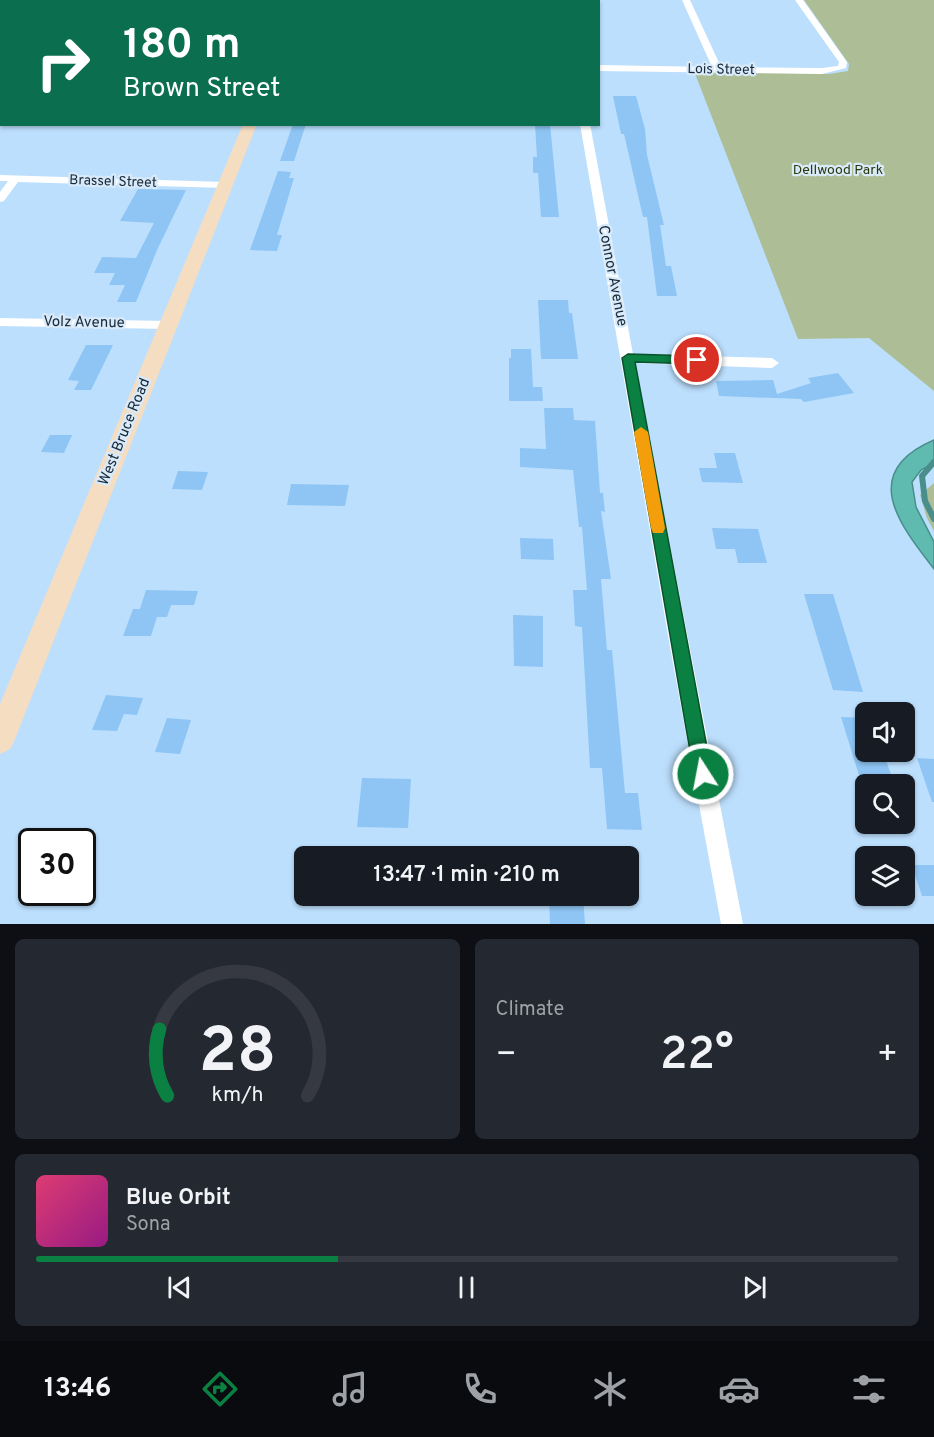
<!DOCTYPE html>
<meta charset="utf-8">
<style>
:root{--surface:#171b24;--page:#242831;--text:#f1f3f6;--muted:#9ea1a6;--line:#363941;--accent:#0b8043}
body{margin:0;font-family:Overpass,sans-serif;background:var(--page);color:var(--text);height:100vh;display:flex;flex-direction:column;font-size:22px;white-space:nowrap}
*{box-sizing:border-box;margin:0}
p{font-size:20px;color:var(--muted)}
.icon{flex:none;width:33px;height:33px;fill:none;stroke:currentColor;stroke-width:2;stroke-linecap:round;stroke-linejoin:round}
.map{position:relative;height:924px;overflow:hidden}
.side{display:flex;flex-direction:column;gap:15px;padding:15px;background:#0d0f14;flex:1}
.side>*{flex:none}
.guide{position:absolute;left:0px;top:0px;width:600px;height:126px;box-shadow:0 2px 4px #0004;background:#0b6e4f;color:#fff;overflow:hidden}
.buttons{position:absolute;left:855px;top:702px;display:grid;gap:12px}
.buttons a{display:grid;place-items:center;width:60px;height:60px;border-radius:9px;background:var(--surface);box-shadow:0 2px 4px #0004;font-size:30px}
.speed{position:absolute;left:18px;top:828px;display:flex;gap:12px;font-size:30px;font-weight:700;text-align:center}
.speed>*{display:grid;place-content:center;width:78px;height:78px;border-radius:50%;background:var(--surface);box-shadow:0 2px 4px #0004;line-height:1}
.speed .limit{border:3px solid #111;border-radius:9px;background:#fff;color:#111}
.pin{position:absolute;display:grid;place-items:center;width:51px;height:51px;color:#fff;margin:-26px;border:3px solid #fff;border-radius:50%;box-shadow:0 2px 6px #0007}
.me{position:absolute;width:66px;margin:-33px;rotate:349deg;stroke-linejoin:round;filter:drop-shadow(0 0 4px #0008)}
.turn{display:flex;align-items:center;gap:21px;height:126px;padding:0 24px;font-size:27px}
.turn .icon{width:78px;height:78px;stroke-width:2.5}
.turn b{display:block;font-size:42px;line-height:51px}
.big{font-size:45px;font-weight:600;line-height:1.1}
.side .tile{flex:1;display:flex;flex-direction:column;justify-content:center;gap:9px;min-width:0;padding:0 21px;border-radius:9px;background:var(--page)}
.side .dial{align-items:center;gap:0}
.dial svg{height:156px;overflow:visible;fill:none;stroke:var(--line);stroke-width:7;stroke-linecap:round;text-anchor:middle}
.dial text{fill:var(--text);stroke:none}
.song{display:flex;align-items:center;gap:18px}
.cover{width:72px;height:72px;border-radius:9px;background:linear-gradient(135deg,hsl(340 70% 55%),hsl(310 70% 35%))}
.played{height:6px;border-radius:3px;background:linear-gradient(90deg,var(--accent) 35%,var(--line) 35%)}
.keys{display:flex;justify-content:space-around;direction:ltr}
.heat{display:flex;justify-content:space-between;align-items:center;font-size:33px;direction:ltr}
.side .tiles{flex:1;display:grid;gap:15px;grid-template-columns:1fr 1fr}
.tile:last-child{grid-column:span 2}
.trip{position:absolute;left:294px;top:846px;width:345px;height:60px;border-radius:9px;background:var(--surface);box-shadow:0 2px 4px #0004;font-weight:600;line-height:60px;text-align:center}
.tab-bar{display:flex;height:96px;justify-content:space-around;align-items:center;background:#090b0e;color:var(--muted)}
.tab-bar .icon{width:42px;height:42px}
.tab-bar .on{color:var(--accent)}
.tab-bar b{font-size:27px;color:var(--text)}
.map>svg:first-child{display:block}
.green{fill:#adbd96}
.water{fill:#5fbaaf;stroke:#4a8e8b;stroke-width:1.5}
.lines{fill:none;stroke-linecap:round;stroke-linejoin:round}
.stream{stroke:#4a8e8b;stroke-width:6}
.building{fill:#8ec5f4}
.street{fill:#fff;fill-rule:evenodd}
.secondary{fill:#f5ddc2;fill-rule:evenodd}
.route{fill:#0b8043;stroke:#07532c;stroke-width:1.5}
.slow{fill:#f59e0b}
.labels{text-anchor:middle;dominant-baseline:central;stroke-width:4.5;stroke-linejoin:round;paint-order:stroke}
.far-street-label{font-size:14px;fill:#182937;stroke:#d9eafa}
.far-park-label{font-size:14px;fill:#2a3809;stroke:#d9eafa}
.street-label{font-size:15px;fill:#182937;stroke:#d9eafa}
</style>
<div class="map">
<svg width="934" height="924" viewBox="0 0 934 924">
<rect width="100%" height="100%" fill="#bcdffe"/>
<!-- green -->
<g class="green">
<polygon points="804,0 934,0 934,391 869,338 798,339 694,71 829,74 848,71 849,64"/>
<polygon points="934,483 934,531 927,518 920,495"/>
</g>
<!-- water -->
<path class="water" d="M934,440V463L921,470L912,482L916,507L934,542V569C898,523 859,472 934,440Z"/>
<g class="lines">
<!-- stream -->
<polyline class="stream" points="934,462 922,476 925,501 934,519"/>
</g>
<!-- building -->
<g class="building">
<polygon points="613,96 636,96 645,129 647,155 664,225 660,225 666,266 671,266 677,296 657,296 647,217 643,217 624,134 621,134"/>
<polygon points="293,124 306,124 294,161 280,161"/>
<polygon points="535,124 550,124 559,217 541,217 538,173 533,173 533,157 537,157"/>
<polygon points="278,171 291,172 289,178 294,178 277,235 282,235 277,251 250,250"/>
<polygon points="138,189 186,190 157,250 136,302 117,302 125,285 109,285 115,273 94,273 102,257 136,258 154,223 120,221"/>
<polygon points="538,300 568,300 569,313 572,313 578,359 541,359"/>
<polygon points="86,345 113,345 91,390 74,390 79,381 68,380"/>
<polygon points="511,349 531,349 533,387 542,387 543,401 509,401 509,358 511,358"/>
<polygon points="838,373 854,393 804,402 801,399 719,396 716,381 773,380 777,394 811,383 808,378"/>
<polygon points="544,408 573,408 574,420 595,421 600,493 603,493 605,512 601,511 611,579 601,579 607,650 612,650 625,793 638,793 642,830 607,829 602,768 590,768 582,627 575,626 573,590 587,590 582,527 579,527 573,470 520,467 520,448 546,449"/>
<polygon points="50,435 72,435 64,453 41,452"/>
<polygon points="714,453 735,453 743,483 702,482 699,468 717,468"/>
<polygon points="178,471 208,472 202,490 172,489"/>
<polygon points="291,484 349,485 345,506 287,505"/>
<polygon points="712,528 758,529 767,563 738,563 735,549 716,549"/>
<polygon points="520,538 553,539 554,560 521,559"/>
<polygon points="146,590 198,591 194,605 171,605 167,617 157,617 151,636 123,636 133,609 140,609"/>
<polygon points="804,594 833,594 863,692 833,690"/>
<polygon points="513,615 543,616 543,667 514,666"/>
<polygon points="106,695 143,698 137,715 124,714 117,731 92,730"/>
<polygon points="841,717 866,718 866,752 883,752 892,777 866,777 866,784 862,785"/>
<polygon points="167,718 191,720 180,754 155,752"/>
<polygon points="917,758 934,759 934,802 932,802"/>
<polygon points="362,778 411,779 408,828 357,827"/>
<polygon points="912,865 934,865 934,896 922,896"/>
<polygon points="549,896 583,896 585,924 550,924"/>
</g>
<g class="lines">
<!-- street -->
<g class="street">
<polygon points="171,0 179,0 171,2"/>
<polygon points="433,0 441,0 433,2"/>
<rect x="565" y="0" width="8" height="2"/>
<polygon points="682,0 690,0 721,67 822,68 838,66 839,62 795,0 803,0 847,62 846,68 822,74 598,71 598,65 712,67"/>
<polygon points="580,124 590,124 633,354 772,358 779,363 772,368 635,363 743,924 721,924 670,647"/>
<polygon points="0,175 225,182 230,185 225,188 18,182 4,201 0,202 0,192 8,181 0,181"/>
<polygon points="0,318 168,321 174,325 168,329 0,326"/>
</g>
<!-- secondary -->
<g class="secondary">
<polygon points="295,0 305,0 306,2 294,2"/>
<polygon points="243,124 257,124 15,739 10,749 0,754 0,704"/>
</g>
</g>
<!-- route -->
<polygon class="route" points="628,354 697,356 703,360 697,364 635,362 712,774 710,780 703,783 697,780 694,774 622,358"/>
<!-- slow -->
<polygon class="slow" points="641,427 648,432 665,528 663,533 653,533 651,528 634,432"/>
<g class="labels">
<!-- far-street labels -->
<g class="far-street-label">
<text transform="translate(721 70) rotate(1)">Lois Street</text>
<text transform="translate(113 182) rotate(2)">Brassel Street</text>
</g>
<!-- far-park labels -->
<g class="far-park-label">
<text x="838" y="170">Dellwood Park</text>
</g>
<!-- street labels -->
<g class="street-label">
<text transform="translate(612 276) rotate(79)">Connor Avenue</text>
<text transform="translate(84 323) rotate(1)">Volz Avenue</text>
<text transform="translate(125 432) rotate(-68)">West Bruce Road</text>
</g>
</g>
</svg>
<div class="buttons">
<a><svg class="icon" aria-label="sound" viewBox="0 0 24 24"><path d="M4 9h4l5-4v14l-5-4H4zM17 9q2 3 0 6"/></svg></a>
<a><svg class="icon" aria-label="search" viewBox="0 0 24 24"><circle cx="10" cy="10" r="6"/><path d="M15 15l6 6"/></svg></a>
<a><svg class="icon" aria-label="layers" viewBox="0 0 24 24"><path d="M12 4l9 5-9 5-9-5zM3 14l9 5 9-5"/></svg></a>
</div>
<div class="speed"><div class="limit">30</div></div>
<div class="pin" style="left:697px;top:360px;background:#d93025"><svg class="icon" aria-label="arrive" viewBox="0 0 24 24"><path d="M6 21V4h12l-3 4 3 4H6"/></svg></div>
<svg class="me" style="left:703px;top:774px" viewBox="-20 -20 40 40"><circle r="17" fill="#0b8043" stroke="#fff" stroke-width="3"/><path d="M0-11L8 9 0 5-8 9z" fill="#fff"/></svg>
<div class="trip">13:47 · 1 min · 210 m</div>
<div class="guide">
<div class="turn"><svg class="icon" aria-label="right" viewBox="0 0 24 24"><path d="M7 20v-9h11M14 6l5 5-5 5"/></svg><div><b>180 m</b>Brown Street</div></div>
</div>
</div>
<section class="side">
<div class="tiles">
<div class="tile dial"><svg viewBox="0 0 100 80">
<path d="M14 69A42 42 0 1 1 86 69"/>
<path d="M14 69A42 42 0 0 1 10 35" stroke="#0b8043"/>
<text x="50" y="56" font-size="32" font-weight="700">28</text>
<text x="50" y="72" font-size="11">km/h</text>
</svg></div>
<div class="tile"><p>Climate</p>
<div class="heat"><a>−</a><b class="big">22°</b><a>+</a></div>
</div>
<div class="tile">
<div class="song"><i class="cover"></i><div><b>Blue Orbit</b><p>Sona</p></div></div>
<div class="played"></div>
<div class="keys"><svg class="icon" aria-label="previous" viewBox="0 0 24 24"><path d="M18 5L8 12l10 7zM5 5v14"/></svg><svg class="icon" aria-label="pause" viewBox="0 0 24 24"><path d="M8 5v14M16 5v14"/></svg><svg class="icon" aria-label="next" viewBox="0 0 24 24"><path d="M6 5l10 7-10 7zM19 5v14"/></svg></div>
</div>
</div>
</section>
<nav class="tab-bar">
<b>13:46</b>
<svg class="icon on" aria-label="directions" viewBox="0 0 24 24"><path d="M12 3l9 9-9 9-9-9zM9 14v-3h6M13 9l2 2-2 2"/></svg>
<svg class="icon" aria-label="music" viewBox="0 0 24 24"><path d="M9 18V5l10-2v13"/><circle cx="6" cy="18" r="3"/><circle cx="16" cy="16" r="3"/></svg>
<svg class="icon" aria-label="phone" viewBox="0 0 24 24"><path d="M5 4h4l2 5-3 2q2 4 5 5l2-3 5 2v4C11 20 4 13 5 4z"/></svg>
<svg class="icon" aria-label="climate" viewBox="0 0 24 24"><path d="M12 3v18M4 7l16 10M4 17L20 7"/></svg>
<svg class="icon" aria-label="car" viewBox="0 0 24 24"><path d="M5 17H2v-5l4-1 3-4h7l3 4 3 1v5h-3M9 17h6M6 11h13"/><circle cx="7" cy="17" r="2"/><circle cx="17" cy="17" r="2"/></svg>
<svg class="icon" aria-label="filters" viewBox="0 0 24 24"><path d="M4 7h16M4 17h16"/><circle cx="9" cy="7" r="2"/><circle cx="15" cy="17" r="2"/></svg>
</nav>
